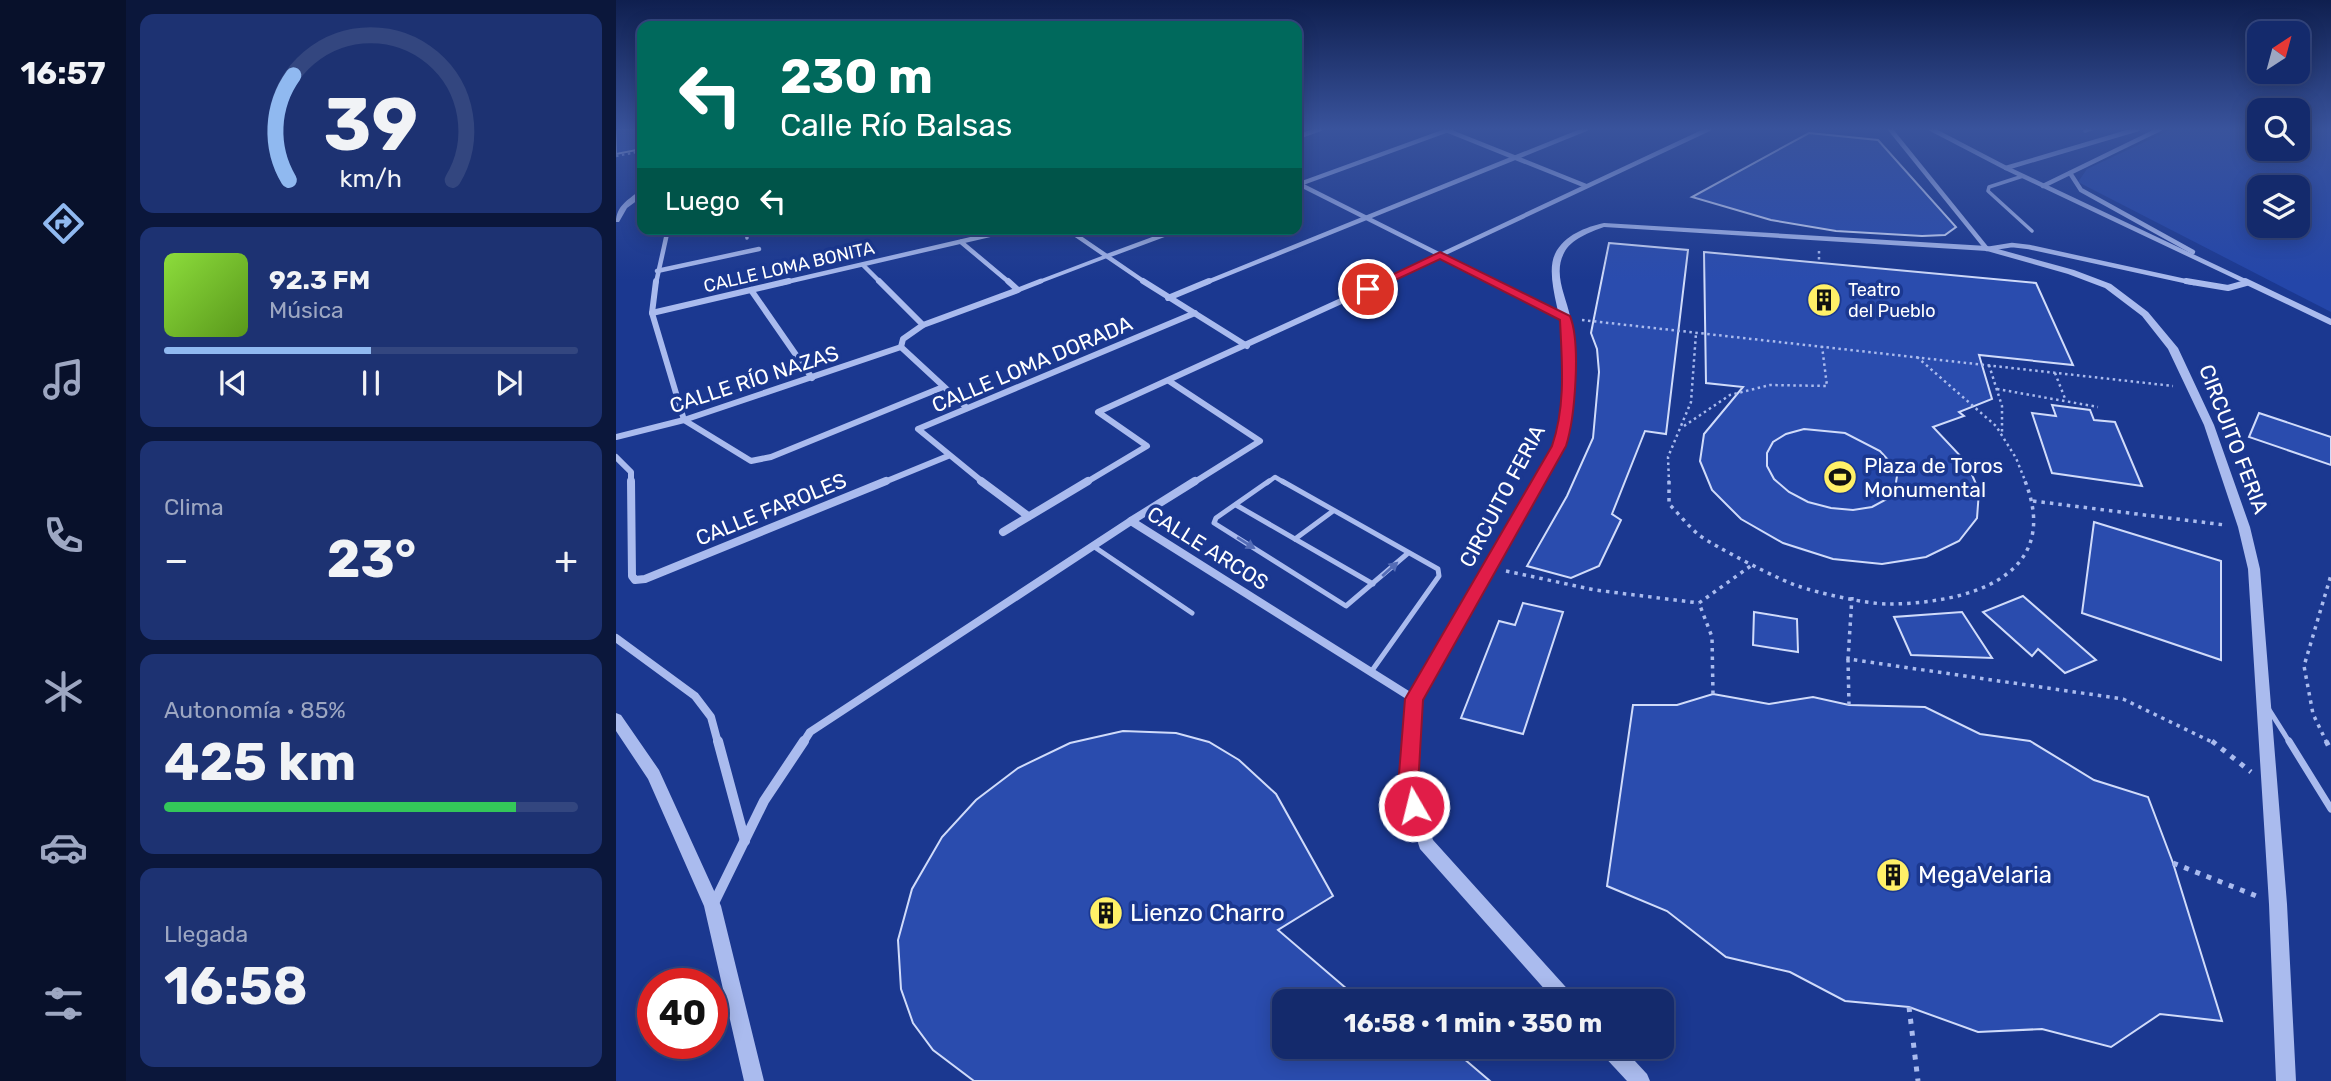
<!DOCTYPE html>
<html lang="es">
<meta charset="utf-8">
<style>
:root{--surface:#142a6c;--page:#1d3272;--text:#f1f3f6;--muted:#9da7c2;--line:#33467f;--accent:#90b9f0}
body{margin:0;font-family:Rubik,sans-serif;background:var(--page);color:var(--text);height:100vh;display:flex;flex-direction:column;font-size:26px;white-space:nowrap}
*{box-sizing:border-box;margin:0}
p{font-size:23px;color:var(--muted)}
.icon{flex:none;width:38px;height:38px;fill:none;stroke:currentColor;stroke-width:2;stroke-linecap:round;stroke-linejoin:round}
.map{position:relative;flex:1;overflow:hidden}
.side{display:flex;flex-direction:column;gap:14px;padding:14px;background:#0b173b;width:490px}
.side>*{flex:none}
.banner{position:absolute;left:21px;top:21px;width:665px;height:214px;border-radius:14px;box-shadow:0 4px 18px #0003,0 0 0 2px var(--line);background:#00695c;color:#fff;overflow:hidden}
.needle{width:46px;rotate:36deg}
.fabs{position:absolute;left:1631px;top:21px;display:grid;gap:14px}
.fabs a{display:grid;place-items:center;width:63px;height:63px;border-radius:14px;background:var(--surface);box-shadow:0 4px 18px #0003,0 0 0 2px var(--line);font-size:35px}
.speed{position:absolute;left:21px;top:968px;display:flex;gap:14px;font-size:35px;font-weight:700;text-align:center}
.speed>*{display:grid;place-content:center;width:91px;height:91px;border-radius:50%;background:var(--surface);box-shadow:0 4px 18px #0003,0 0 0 2px var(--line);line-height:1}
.speed .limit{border:10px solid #d22;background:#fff;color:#111}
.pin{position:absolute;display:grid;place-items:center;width:60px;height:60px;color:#fff;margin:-30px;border:4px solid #fff;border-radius:50%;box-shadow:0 2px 7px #0007}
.me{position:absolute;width:77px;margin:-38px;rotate:352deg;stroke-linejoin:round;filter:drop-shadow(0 0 5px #0008)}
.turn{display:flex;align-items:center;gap:24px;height:147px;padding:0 28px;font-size:32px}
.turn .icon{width:91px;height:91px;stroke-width:2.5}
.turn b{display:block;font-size:49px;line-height:60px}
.then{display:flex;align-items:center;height:66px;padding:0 28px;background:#0003;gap:14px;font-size:26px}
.big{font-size:52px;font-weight:700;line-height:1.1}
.side .widget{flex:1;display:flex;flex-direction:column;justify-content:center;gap:10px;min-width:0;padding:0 24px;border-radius:14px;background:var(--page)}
.side .dial{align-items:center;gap:0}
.dial svg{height:182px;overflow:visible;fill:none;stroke:var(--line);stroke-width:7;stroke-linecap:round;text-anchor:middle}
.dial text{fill:var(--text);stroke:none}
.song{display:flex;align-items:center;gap:21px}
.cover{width:84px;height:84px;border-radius:10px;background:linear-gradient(135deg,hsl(90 70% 55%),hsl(90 70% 35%))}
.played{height:7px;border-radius:4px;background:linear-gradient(90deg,var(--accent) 50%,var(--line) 50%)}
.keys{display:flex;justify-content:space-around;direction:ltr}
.heat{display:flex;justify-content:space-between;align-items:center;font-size:38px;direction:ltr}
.charge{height:10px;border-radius:5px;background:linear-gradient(90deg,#34c759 85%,var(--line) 0)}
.trip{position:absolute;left:656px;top:989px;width:402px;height:70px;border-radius:14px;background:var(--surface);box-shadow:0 4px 18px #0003,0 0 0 2px var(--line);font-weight:700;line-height:70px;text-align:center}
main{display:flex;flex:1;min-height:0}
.tab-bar{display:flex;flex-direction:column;width:126px;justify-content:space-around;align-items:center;background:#08112b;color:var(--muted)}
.tab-bar .icon{width:49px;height:49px}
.tab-bar .selected{color:var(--accent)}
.tab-bar b{font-size:32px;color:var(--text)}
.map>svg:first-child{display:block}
.green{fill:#2446a9;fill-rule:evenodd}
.building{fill:#2a4cae;stroke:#d0dbfa;stroke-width:2;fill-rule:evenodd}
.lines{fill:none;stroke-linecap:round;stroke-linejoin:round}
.path-far2{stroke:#abe;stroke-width:2.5;stroke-dasharray:2.5 3.5;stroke-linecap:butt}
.path-far1{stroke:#abe;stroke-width:3.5;stroke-dasharray:3.5 5;stroke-linecap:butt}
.path{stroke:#abe;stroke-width:5;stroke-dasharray:5 7;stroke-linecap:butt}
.service-far3{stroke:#abe;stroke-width:3.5}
.service-far2{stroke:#abe;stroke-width:4.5}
.service-far1{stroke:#abe;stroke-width:5}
.service{stroke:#abe;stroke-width:7}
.pedestrian-far1{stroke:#abe;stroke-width:3.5}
.pedestrian{stroke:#abe;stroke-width:5}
.minor-far3{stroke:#abe;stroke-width:4.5}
.minor-far2{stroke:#abe;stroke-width:6}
.minor-far1{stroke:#abe;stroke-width:8}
.minor{stroke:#abe;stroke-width:10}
.tertiary{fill:#abe;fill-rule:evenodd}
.oneway{fill:#546cb6}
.route{fill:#e11d48;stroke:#92132f;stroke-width:2}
.labels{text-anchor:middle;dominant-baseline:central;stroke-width:7;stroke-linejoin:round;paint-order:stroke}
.far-street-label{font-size:18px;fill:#fff;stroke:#1b3890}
.far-poi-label{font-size:18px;fill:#fff;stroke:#1b3890;text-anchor:start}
.street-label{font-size:21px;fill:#fff;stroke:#1b3890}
.poi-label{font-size:21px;fill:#fff;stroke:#1b3890;text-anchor:start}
.near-poi-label{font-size:24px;fill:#fff;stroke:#1b3890;text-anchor:start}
</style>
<main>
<nav class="tab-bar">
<b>16:57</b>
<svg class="icon selected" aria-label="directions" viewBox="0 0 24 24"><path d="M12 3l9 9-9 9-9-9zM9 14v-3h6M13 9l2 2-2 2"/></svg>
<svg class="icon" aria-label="music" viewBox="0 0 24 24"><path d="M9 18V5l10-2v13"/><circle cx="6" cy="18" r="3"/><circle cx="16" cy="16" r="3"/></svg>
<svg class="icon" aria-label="phone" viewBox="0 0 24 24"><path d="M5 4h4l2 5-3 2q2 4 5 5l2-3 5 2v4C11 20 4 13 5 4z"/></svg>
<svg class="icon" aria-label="climate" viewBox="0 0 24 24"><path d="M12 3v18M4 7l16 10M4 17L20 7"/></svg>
<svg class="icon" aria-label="car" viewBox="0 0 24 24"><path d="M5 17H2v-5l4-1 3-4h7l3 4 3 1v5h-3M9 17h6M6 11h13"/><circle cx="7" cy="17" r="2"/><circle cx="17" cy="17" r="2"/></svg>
<svg class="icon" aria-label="filters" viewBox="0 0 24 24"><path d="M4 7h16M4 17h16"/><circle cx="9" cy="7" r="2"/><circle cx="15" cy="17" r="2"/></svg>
</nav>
<section class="side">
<div class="widget dial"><svg viewBox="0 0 100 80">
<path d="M14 69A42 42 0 1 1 86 69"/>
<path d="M14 69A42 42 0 0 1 16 23" stroke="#90b9f0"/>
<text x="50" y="56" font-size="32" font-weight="700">39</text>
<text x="50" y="72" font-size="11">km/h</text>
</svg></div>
<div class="widget">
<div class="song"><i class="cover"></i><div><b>92.3 FM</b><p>Música</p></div></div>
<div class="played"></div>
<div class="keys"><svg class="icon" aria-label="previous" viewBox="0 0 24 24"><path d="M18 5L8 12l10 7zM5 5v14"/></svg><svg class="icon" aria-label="pause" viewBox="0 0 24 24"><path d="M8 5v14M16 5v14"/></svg><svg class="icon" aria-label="next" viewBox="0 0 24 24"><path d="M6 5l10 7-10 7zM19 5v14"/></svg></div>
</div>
<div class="widget"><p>Clima</p>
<div class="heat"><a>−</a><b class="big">23°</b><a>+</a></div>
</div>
<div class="widget"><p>Autonomía · 85%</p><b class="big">425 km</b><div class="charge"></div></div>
<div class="widget"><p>Llegada</p><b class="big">16:58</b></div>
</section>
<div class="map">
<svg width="1715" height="1081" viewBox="0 0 1715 1081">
<rect width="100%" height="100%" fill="#1b3890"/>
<!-- green -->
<g class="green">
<path d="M1556,129H1643V149H1682V129H1715V312L1462,182L1471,169ZM1643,187H1682V226H1643Z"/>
<path d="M1135,397C1174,402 1213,407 1251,411C1264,413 1281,412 1294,416C1309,422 1326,436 1336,447C1400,516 1332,569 1258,563C1227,560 1194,556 1165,543C1130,526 1080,492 1086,447C1088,434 1095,420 1107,412C1115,406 1126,402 1135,397Z"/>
</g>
<!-- building -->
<g class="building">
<polygon points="0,129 26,129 26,149 0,154"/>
<polygon points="1193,133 1262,140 1340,227 1329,235 1306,236 1220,231 1155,220 1076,197"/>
<polygon points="993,243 1072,250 1050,434 1029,431 996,514 1005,520 983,566 955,578 911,566 951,496 977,438 983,372 981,349 975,333"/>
<path d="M1088,252L1420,283L1457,365L1363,355L1376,399L1343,412L1348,416L1317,427L1351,463L1363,491L1361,518L1343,541L1310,557L1266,564L1217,559L1167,543L1125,519L1096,490L1084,461L1088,434L1127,387L1090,383ZM1188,429L1229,433L1264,451L1275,463L1281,476L1279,489L1271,499L1256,507L1237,510L1215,508L1192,502L1173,492L1158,479L1151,466V453L1157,442L1170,434Z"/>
<polygon points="1436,405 1474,410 1478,420 1499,422 1526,486 1436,473 1416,413 1440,416"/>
<polygon points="1643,413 1715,437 1715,465 1633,437"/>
<polygon points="1478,522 1605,561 1605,660 1466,613"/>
<polygon points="1407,596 1480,660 1449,673 1422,649 1416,656 1367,612"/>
<polygon points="907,603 947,612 907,734 845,718 883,621 899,625"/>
<polygon points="1138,612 1181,619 1182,652 1137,645"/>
<polygon points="1346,612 1376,658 1295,655 1278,617"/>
<polygon points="1097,694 1153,704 1197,697 1233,705 1309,707 1364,734 1414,741 1478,780 1532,797 1557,863 1606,1021 1544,1014 1495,1047 1426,1029 1362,1032 1293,1007 1229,1001 1174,972 1110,957 1051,911 991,886 1017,705 1061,705"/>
<polygon points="507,731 560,733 593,742 623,760 660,794 717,896 662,930 745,1001 668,1001 668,1046 797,1046 809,1057 840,1052 874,1081 358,1081 317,1050 297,1023 285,989 282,940 296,889 326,837 360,800 402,768 454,743"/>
</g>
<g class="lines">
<!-- path-far2 -->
<g class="path-far2">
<polyline points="0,156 26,151"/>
<polyline points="1203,251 1203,262"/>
<polyline points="966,320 1557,386"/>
<polyline points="1301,357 1380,426 1400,458 1410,483"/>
<polyline points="1373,365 1386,406 1386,433"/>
<polyline points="1439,373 1450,401"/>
<polyline points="1381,389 1482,407"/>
<polyline points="1068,426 1114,395 1154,385 1211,386 1206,346"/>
<polyline points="1053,483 1052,457 1075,402 1080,333"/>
</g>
<!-- path-far1 -->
<g class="path-far1">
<path d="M1053,481V504C1063,514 1072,526 1083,535C1096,545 1165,581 1182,586C1202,593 1251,604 1271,604C1347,604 1448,579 1409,481"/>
<polyline points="1417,501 1609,525"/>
<polyline points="890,571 979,590 1083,603"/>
<polyline points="1236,597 1232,659 1507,699 1598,743"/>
<polyline points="1232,659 1233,705"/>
<polyline points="1097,694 1096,637 1083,603 1136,565"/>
<polyline points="1711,743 1697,714 1688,666 1715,575"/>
</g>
<!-- path -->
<g class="path">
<polyline points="1596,741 1635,772"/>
<polyline points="1710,741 1715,751"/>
<polyline points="1557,863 1643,897"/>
<polyline points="1293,1007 1302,1081"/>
</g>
<!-- service-far3 -->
<g class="service-far3">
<polyline points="1469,131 1475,129"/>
<polyline points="1407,176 1373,187 1372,191 1416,231"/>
<polyline points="130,229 131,238"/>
</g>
<!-- service-far2 -->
<polyline class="service-far2" points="651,483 659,477 669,483"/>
<!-- service-far1 -->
<g class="service-far1">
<polyline points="653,481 600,518 598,523 730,606 791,554"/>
<polyline points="666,481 822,569 823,576 755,672"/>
<polyline points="620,505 757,584"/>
<polyline points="679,539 717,511"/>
<polyline points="477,546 576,613"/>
<polyline points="1652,708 1674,743"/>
</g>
<!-- service -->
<polyline class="service" points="1673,741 1715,809"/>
<!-- pedestrian-far1 -->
<polyline class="pedestrian-far1" points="420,283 491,256"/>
<!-- pedestrian -->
<polyline class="pedestrian" points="402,290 425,281"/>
<!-- minor-far3 -->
<g class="minor-far3">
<polyline points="1274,129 1371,249 1396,245 1413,247 1578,283"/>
<polyline points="1315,129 1390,168 1633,283"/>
<polyline points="830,130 970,186"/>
<polyline points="681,137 704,129"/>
<polyline points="1390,168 1522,129"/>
<polyline points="1454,173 1465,190 1577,252"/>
<polyline points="681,183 880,283"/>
<polyline points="681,185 835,129"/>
<polyline points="1427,186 1544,129"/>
<polyline points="451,229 530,283"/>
<polyline points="345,242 394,283"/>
<polyline points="491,256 564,229"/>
<polyline points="247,265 265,283"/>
<polyline points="41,271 143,249"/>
<polyline points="40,283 52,229"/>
<polyline points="166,283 399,229"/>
<polyline points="589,283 970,129"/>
<polyline points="765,283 1093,129"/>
</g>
<!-- minor-far2 -->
<g class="minor-far2">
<polyline points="40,281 36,313 68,420 135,461 155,457 327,387"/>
<polyline points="263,281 307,325"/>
<polyline points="527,281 631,346"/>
<polyline points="876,281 949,318"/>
<polyline points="1570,281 1612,288 1630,283"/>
<polyline points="1629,281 1715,322"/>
<polyline points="135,290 196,378"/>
<polyline points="552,298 593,281"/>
<polyline points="36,313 173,281"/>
<polyline points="553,381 644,441 577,483"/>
<polyline points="351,408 285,347 287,339 307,325 402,290 392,281"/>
<polyline points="0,437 68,420 285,347"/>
<polyline points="0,457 15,472 15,483"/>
<polyline points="266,483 332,456"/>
<polyline points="368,483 302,429 579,313"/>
<polyline points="469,483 531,446 482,412 769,281"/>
</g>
<!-- minor-far1 -->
<g class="minor-far1">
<polyline points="15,481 16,576 19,580 29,579 270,481"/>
<polyline points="365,481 412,516"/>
<polyline points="579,481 515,521 798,699"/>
<polyline points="387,532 472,481"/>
<polyline points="0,638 79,696 95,717 102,743"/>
<polyline points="187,743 194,732 515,521"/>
</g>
<!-- minor -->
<g class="minor">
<polyline points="102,741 129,841"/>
<polyline points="98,903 148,801 188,741"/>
</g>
<!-- tertiary -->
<g class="tertiary">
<path d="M23,191H26V197L11,208L3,222H0C0,206 12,200 23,191Z"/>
<path d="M988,223L1371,246L1458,270L1495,284L1532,312L1562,348L1598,425L1634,527L1644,569L1671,904L1680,1081H1660L1653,904L1632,569L1622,527L1588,425L1552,349L1526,316L1489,288L1452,274L1371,251L988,227C974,232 955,239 948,253C937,274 950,296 954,316C956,329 957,342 958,354C960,386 957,416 948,446L805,699L800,787L817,840L957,995L960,1001H939L804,849L784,787L791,699L938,446C948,411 950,375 947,339C945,314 929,275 939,254C948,235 970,227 988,223Z"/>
<polygon points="0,713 5,715 43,770 105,906 148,1081 128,1081 88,906 32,779 0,731"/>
<polygon points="983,1046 1005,1046 1031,1074 1034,1081 1011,1081 985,1053"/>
</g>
</g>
<!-- one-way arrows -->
<defs><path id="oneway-solid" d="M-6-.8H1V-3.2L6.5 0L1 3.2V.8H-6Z" transform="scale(1.75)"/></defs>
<g class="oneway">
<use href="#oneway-solid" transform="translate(630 543) rotate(32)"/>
<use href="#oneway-solid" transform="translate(774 569) rotate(-42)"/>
</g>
<!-- sky -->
<linearGradient id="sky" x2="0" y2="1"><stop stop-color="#0f1f4f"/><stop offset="0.46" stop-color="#39539c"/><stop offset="1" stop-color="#39539c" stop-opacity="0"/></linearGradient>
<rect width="1715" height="280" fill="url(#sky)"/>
<!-- route -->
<path class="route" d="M824,252L954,316C965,343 959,418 950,446L807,700L802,787L808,806L805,812L798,815L791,812L782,787L789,699L936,446C950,405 946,363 944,320L824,259L756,291L746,289Z"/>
<!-- icons -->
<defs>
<g id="building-disc" transform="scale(1.75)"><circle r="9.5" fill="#fff067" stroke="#1b3890"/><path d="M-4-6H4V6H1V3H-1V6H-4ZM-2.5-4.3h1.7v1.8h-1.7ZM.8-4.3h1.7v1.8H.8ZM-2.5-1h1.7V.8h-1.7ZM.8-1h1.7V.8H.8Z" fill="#111"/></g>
<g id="stadium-disc" transform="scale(1.75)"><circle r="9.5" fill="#fff067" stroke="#1b3890"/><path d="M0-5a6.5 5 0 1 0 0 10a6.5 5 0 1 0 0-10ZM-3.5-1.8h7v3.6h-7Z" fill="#111"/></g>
</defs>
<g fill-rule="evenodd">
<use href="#building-disc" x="1208" y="300"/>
<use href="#stadium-disc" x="1224" y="477"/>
<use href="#building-disc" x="1277" y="875"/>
<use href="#building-disc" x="490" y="913"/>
</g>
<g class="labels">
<!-- far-street labels -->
<g class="far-street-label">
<text transform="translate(173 267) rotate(-13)">CALLE LOMA BONITA</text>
</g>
<!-- far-poi labels -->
<g class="far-poi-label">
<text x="1232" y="290">Teatro<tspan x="1232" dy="21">del Pueblo</tspan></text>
</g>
<!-- street labels -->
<g class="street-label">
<text transform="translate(416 364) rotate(-23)">CALLE LOMA DORADA</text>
<text transform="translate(138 379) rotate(-18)">CALLE RÍO NAZAS</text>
<text transform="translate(1618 439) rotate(69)">CIRCUITO FERIA</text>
<text transform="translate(886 496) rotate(-62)">CIRCUITO FERIA</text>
<text transform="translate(155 509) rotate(-22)">CALLE FAROLES</text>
<text transform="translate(592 548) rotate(32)">CALLE ARCOS</text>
</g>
<!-- poi labels -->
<g class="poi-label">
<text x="1248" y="465">Plaza de Toros<tspan x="1248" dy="24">Monumental</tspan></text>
</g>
<!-- near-poi labels -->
<g class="near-poi-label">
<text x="1302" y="875">MegaVelaria</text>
<text x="514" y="913">Lienzo Charro</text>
</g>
</g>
</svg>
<div class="fabs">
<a><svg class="needle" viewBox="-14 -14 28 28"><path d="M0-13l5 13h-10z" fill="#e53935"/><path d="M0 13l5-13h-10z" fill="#9da7c2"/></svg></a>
<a><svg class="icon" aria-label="search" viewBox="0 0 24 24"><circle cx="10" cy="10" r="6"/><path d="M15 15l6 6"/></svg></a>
<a><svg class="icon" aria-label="layers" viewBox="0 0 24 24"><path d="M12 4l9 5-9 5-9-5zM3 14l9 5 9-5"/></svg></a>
</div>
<div class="speed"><div class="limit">40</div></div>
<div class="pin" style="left:752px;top:289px;background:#d93025"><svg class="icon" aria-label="arrive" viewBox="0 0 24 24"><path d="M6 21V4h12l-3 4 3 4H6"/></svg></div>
<svg class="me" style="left:798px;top:806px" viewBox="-20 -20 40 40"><circle r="17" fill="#e11d48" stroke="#fff" stroke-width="3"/><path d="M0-11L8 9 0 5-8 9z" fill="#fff"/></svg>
<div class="trip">16:58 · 1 min · 350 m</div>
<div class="banner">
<div class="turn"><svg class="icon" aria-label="left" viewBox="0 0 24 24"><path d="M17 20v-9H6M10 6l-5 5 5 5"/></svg><div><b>230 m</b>Calle Río Balsas</div></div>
<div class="then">Luego<svg class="icon" aria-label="left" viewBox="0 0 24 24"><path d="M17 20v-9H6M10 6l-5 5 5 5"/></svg></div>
</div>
</div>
</main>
